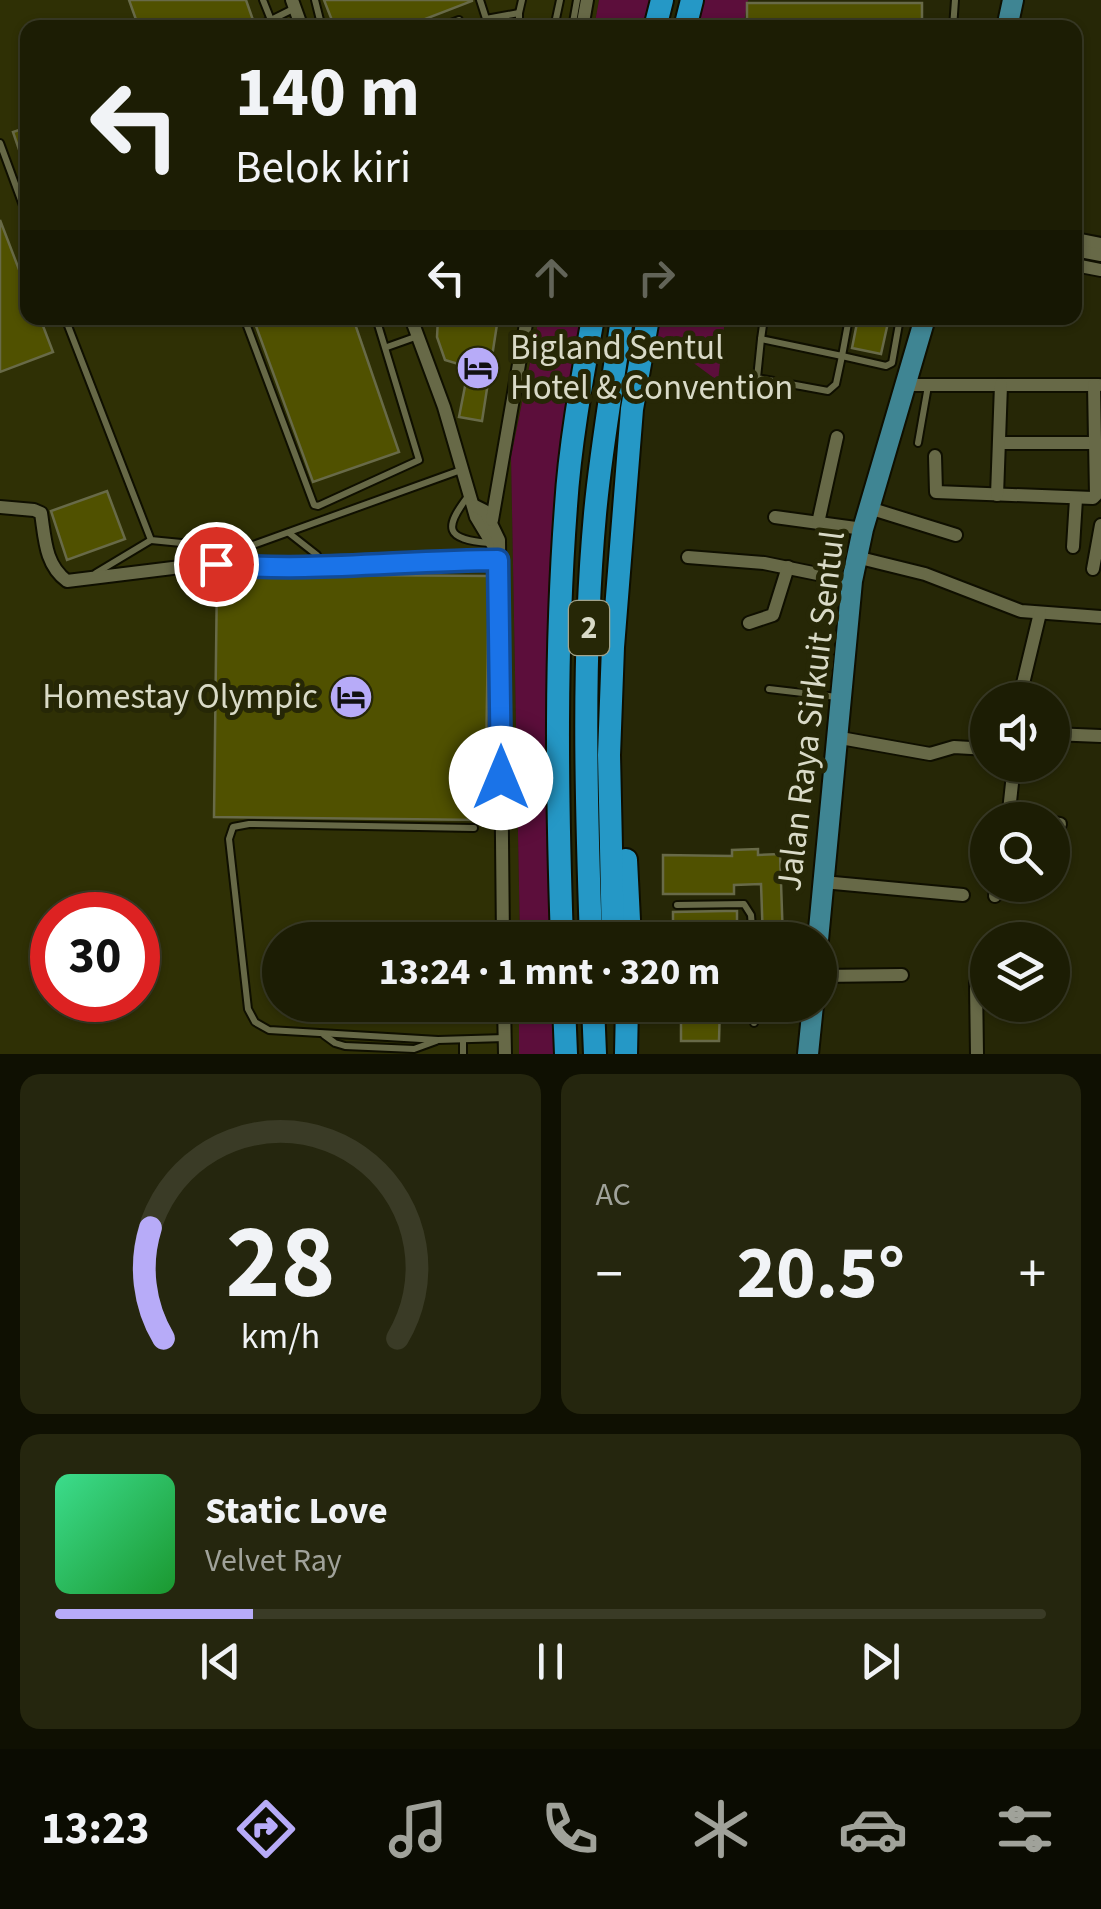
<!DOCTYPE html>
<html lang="id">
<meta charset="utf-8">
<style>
:root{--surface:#1c1d04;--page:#25260e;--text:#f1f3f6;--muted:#a0a29a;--line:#3a3b26;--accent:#b7abf8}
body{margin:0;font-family:"Source Sans 3",sans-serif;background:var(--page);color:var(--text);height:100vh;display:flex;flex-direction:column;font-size:38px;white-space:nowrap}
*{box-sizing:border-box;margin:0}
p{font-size:32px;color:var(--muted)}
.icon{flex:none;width:55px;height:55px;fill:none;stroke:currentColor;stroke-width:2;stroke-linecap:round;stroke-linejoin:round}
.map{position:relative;height:1054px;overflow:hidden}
.details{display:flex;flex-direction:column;gap:20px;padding:20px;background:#0f1002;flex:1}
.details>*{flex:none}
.guide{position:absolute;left:20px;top:20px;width:1062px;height:305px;border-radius:20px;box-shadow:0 2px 8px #0004,0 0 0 2px var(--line);background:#1c1d04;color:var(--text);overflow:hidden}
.buttons{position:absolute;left:970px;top:682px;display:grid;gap:20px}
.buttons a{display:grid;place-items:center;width:100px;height:100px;border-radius:50%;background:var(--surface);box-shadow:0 2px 8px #0004,0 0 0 2px var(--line);font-size:50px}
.speed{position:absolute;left:30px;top:892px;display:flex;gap:20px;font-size:50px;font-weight:700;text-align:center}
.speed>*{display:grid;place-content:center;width:130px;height:130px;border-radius:50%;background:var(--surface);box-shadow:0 2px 8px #0004,0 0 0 2px var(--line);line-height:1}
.speed .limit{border:15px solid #d22;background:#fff;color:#111}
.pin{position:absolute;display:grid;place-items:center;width:85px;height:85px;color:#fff;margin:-42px;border:5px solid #fff;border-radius:50%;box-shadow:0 2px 10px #0007}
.me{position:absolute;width:110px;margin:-55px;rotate:0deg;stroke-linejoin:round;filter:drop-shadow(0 0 8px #0008)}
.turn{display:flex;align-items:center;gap:35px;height:210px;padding:0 50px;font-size:45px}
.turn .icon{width:130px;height:130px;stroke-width:2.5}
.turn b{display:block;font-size:70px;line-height:85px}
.lanes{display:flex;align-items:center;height:95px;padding:0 50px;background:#0003;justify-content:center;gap:50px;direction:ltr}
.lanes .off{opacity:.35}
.big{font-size:75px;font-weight:700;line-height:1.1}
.details .card{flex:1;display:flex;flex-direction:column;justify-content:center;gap:15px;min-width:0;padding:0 35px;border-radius:20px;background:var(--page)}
.details .dial{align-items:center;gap:0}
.dial svg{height:260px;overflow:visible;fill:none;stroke:var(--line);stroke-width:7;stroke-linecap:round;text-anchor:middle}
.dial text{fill:var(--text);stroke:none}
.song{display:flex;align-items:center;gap:30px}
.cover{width:120px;height:120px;border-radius:15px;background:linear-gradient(135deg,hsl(150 70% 55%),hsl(130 70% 35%))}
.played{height:10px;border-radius:5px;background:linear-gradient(90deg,var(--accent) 20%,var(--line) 20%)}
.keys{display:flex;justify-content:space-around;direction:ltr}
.heat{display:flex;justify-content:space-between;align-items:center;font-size:55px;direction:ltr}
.details .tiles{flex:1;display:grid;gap:20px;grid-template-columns:1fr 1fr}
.card:last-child{grid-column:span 2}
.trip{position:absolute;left:262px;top:922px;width:575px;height:100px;border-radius:50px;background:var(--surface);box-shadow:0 2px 8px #0004,0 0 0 2px var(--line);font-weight:700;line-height:100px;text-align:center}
.dock{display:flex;height:160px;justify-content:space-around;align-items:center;background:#0b0c02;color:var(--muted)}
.dock .icon{width:70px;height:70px}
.dock .active{color:var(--accent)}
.dock b{font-size:45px;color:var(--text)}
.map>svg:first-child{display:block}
.built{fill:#2f3005;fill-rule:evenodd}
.green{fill:#5c0e3b}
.building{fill:#505100;stroke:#686a48;stroke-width:2.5}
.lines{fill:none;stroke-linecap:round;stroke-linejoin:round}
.service-casing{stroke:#0f0f00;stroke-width:10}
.minor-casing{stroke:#0f0f00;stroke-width:16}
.primary-casing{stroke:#0f0f00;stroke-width:24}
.motorway-casing{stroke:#0f0f00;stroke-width:26}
.service{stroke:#676947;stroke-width:6}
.minor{stroke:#676947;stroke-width:12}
.primary{stroke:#3f8593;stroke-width:20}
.motorway{stroke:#2598c6;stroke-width:22}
.route-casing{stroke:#114b97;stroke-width:25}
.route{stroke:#1a73e8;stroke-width:18}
.labels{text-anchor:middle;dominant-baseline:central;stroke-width:10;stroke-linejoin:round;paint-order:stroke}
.shield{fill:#262706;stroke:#a3a48d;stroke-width:2.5}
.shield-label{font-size:32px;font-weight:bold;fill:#d9dac7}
.poi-label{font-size:35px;fill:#d9dac7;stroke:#262706;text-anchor:start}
.street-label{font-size:35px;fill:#d9dac7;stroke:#262706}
</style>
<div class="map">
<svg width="1101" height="1054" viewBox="0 0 1101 1054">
<rect width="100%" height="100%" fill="#262706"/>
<!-- built -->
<path class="built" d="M0,0H599L594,28H28V318H539L511,457L520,940H280V1005H519V1054H0ZM52,915H138V1000H52Z"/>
<!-- green -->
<g class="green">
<polygon points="599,0 662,0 655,27 594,28"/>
<polygon points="693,0 748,0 743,27 691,28"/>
<polygon points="539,318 593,318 566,502 562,940 520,940 511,457"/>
<polygon points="648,318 725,318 718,381 684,356 641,354"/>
<polygon points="519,1005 564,1005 566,1054 519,1054"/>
</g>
<!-- building -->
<g class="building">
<polygon points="129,0 246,0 253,20 246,28 139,28"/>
<polygon points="324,0 472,0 472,1 402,28 335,28"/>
<rect x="747" y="3" width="175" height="25"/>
<polygon points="28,127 28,169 26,170 13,132"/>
<polygon points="0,220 28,293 28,318 40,318 53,352 0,372"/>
<polygon points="253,318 353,318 399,452 313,482"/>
<polygon points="438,318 498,318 482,421 459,417 468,371 462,365 445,360 437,337"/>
<polygon points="858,318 889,318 881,354 852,348"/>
<polygon points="107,491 125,539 67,560 51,511"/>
<polygon points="357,575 489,576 485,820 214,817 217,576"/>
<polygon points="758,849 758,855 780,854 783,940 763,940 761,884 734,885 734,894 663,894 663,855 732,856 732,850"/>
<polygon points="725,911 737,911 737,940 673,940 673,912"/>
<polygon points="681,1005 720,1005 719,1041 681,1041"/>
</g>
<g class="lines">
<!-- service casing -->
<g class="service-casing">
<g id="service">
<polyline points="480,0 489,28"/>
<polyline points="519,13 522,0"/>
<polyline points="486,19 519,13 519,28"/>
<polyline points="271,20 295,8"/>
<polyline points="253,28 271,20 263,0"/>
<polyline points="307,28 320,20 315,0"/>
<polyline points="438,28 459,20"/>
<polyline points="554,28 560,0"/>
<polyline points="572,28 577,0"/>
<polyline points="953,28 955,0"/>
<polyline points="0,143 28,219"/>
<polyline points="65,318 151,540 242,549 461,470"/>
<polyline points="244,318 314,505 318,506 419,460 376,318"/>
<polyline points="764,318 761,339 842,356 849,318"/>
<polyline points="761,339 757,378 828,391 836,384 842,356 886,366 892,363 900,318"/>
<polyline points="387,347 418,336"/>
<polyline points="918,443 928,386"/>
<path d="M469,495C443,529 445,539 489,543"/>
<polyline points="289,533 317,555"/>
<polyline points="96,573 151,540"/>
<polyline points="769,689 837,697"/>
<polyline points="474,828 249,824 233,827 229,839 248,1009 255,1022 269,1030 438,1040 505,1038"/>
<polyline points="677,905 744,904 751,915 753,940"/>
<polyline points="754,1023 754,1005"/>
<polyline points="324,1035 335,1043 345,1046 414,1049 436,1041"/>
<polyline points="463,1040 463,1054"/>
</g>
</g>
<!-- minor casing -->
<g class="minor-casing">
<g id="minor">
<polyline points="292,0 302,28"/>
<polyline points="582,28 587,0"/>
<polyline points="1075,239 1101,244"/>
<polyline points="1075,250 1101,255"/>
<polyline points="1075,265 1101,270"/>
<polyline points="411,318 444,407 476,517 497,552"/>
<polyline points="904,385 1099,385"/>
<polyline points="1000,443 1093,443"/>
<polyline points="935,456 936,492 1093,498 1096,495 1094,385"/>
<polyline points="997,495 1001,385"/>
<polyline points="475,506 485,511 499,540 503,940"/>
<path d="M0,507L34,510L41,513C45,539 45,565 67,581L189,566L315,568L435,560H498"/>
<polyline points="869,508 956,535"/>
<polyline points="775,517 863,529"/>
<polyline points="492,520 527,318"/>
<polyline points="818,523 837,437"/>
<polyline points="1073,547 1076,499"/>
<polyline points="688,557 764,563 852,581"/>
<polyline points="856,557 925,574 1021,611 1101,617"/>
<polyline points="1093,569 1101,525"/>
<polyline points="749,623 773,615 788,567"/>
<polyline points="1019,700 1040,613"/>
<polyline points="1052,734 1101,736"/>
<polyline points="835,737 930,754 954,747 988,749"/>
<polyline points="1009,816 1032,820"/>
<polyline points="1008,820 1014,765"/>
<polyline points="1052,823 1060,824"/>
<polyline points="823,882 963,895"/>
<polyline points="995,896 997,885"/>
<polyline points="820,976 902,975"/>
<polyline points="976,983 977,1054"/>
<polyline points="504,1005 505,1054"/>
</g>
</g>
<!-- primary casing -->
<g class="primary-casing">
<g id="primary">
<polyline points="1007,28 1013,0"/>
<polyline points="818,940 852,581 863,529 925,318"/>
<polyline points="808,1054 813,1005"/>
</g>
</g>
<!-- motorway casing -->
<g class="motorway-casing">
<g id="motorway">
<polyline points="655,28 662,0"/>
<polyline points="685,28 692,0"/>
<polyline points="626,860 630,940"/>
<path d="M562,940C557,795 555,651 566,506C570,443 582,379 593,318"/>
<path d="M591,940C586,798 582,656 595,514C601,448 613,383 622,318"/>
<polyline points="613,940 609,755 613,647 632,409 648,318"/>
<polyline points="564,1005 566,1054"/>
<polyline points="593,1005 595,1054"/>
<polyline points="626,1054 627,1005"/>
</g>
</g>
<!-- service -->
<use href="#service" class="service"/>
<!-- minor -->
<use href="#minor" class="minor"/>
<!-- primary -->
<use href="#primary" class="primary"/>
<!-- motorway -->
<use href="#motorway" class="motorway"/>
</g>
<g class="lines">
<!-- route casing -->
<g class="route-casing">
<path id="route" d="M216,564C310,573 404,560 498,560L501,778"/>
</g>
<!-- route -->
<use href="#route" class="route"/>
</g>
<!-- icons -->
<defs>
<g id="hotel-disc" transform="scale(2.25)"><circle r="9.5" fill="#b7abf8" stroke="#262706"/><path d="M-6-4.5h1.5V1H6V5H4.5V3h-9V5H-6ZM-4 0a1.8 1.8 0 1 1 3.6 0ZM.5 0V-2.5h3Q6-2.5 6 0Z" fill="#111"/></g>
</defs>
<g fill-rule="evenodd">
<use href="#hotel-disc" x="478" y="368"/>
<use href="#hotel-disc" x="351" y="697"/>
</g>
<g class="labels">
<!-- shield labels -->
<rect class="shield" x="569" y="601" width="40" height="54" rx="8"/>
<g class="shield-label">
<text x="589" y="628">2</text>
</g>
<!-- poi labels -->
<g class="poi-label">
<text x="510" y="348">Bigland Sentul<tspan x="510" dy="40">Hotel &amp; Convention</tspan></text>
<text x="318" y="697" text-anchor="end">Homestay Olympic</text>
</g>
<!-- street labels -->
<g class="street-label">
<text transform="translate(811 711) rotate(-83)">Jalan Raya Sirkuit Sentul</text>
</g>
</g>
</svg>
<div class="buttons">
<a><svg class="icon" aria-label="sound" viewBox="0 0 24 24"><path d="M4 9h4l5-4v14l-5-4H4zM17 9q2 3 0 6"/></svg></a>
<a><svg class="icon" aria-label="search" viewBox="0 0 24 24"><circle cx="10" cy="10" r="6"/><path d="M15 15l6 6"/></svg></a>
<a><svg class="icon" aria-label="layers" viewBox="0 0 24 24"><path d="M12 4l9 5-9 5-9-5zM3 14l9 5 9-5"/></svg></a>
</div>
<div class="speed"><div class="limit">30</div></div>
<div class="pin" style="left:216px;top:564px;background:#d93025"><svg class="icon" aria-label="arrive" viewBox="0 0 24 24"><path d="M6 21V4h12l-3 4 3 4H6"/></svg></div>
<svg class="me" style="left:501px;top:778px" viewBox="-20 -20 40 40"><circle r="19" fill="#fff"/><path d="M0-13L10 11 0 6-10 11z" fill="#1a73e8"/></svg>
<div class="trip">13:24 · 1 mnt · 320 m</div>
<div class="guide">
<div class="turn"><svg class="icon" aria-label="left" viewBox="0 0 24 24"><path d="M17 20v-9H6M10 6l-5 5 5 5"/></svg><div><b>140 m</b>Belok kiri</div></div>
<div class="lanes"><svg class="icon" aria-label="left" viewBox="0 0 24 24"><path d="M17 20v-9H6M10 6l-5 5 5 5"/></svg><svg class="icon off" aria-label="ahead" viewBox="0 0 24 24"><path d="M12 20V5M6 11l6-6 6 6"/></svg><svg class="icon off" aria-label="right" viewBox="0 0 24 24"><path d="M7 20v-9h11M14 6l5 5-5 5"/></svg></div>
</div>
</div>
<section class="details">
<div class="tiles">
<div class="card dial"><svg viewBox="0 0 100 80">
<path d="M14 69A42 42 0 1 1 86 69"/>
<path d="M14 69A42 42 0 0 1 10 35" stroke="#b7abf8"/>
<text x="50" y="56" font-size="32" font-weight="700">28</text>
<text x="50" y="72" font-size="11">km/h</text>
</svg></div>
<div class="card"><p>AC</p>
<div class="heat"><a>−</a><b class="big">20.5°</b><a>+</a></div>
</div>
<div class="card">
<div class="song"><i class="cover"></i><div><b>Static Love</b><p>Velvet Ray</p></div></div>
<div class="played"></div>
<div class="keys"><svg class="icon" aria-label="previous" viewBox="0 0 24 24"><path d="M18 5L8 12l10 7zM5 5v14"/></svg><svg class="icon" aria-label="pause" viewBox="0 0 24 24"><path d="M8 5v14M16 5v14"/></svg><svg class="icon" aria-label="next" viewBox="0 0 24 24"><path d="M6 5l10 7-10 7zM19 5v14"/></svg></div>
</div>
</div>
</section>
<nav class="dock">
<b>13:23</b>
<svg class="icon active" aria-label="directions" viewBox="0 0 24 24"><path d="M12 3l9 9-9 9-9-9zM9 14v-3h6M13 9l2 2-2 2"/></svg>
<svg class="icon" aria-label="music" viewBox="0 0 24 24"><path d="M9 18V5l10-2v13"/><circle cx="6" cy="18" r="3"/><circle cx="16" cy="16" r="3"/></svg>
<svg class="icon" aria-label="phone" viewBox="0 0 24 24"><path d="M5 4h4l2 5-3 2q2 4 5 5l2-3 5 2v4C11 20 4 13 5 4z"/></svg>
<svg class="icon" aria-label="climate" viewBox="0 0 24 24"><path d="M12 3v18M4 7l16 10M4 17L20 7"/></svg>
<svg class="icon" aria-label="car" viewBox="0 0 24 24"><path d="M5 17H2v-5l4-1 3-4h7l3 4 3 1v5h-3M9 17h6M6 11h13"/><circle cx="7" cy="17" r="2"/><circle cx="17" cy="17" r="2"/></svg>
<svg class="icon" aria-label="filters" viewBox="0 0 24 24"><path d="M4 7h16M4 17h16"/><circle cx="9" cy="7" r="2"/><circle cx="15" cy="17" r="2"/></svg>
</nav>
